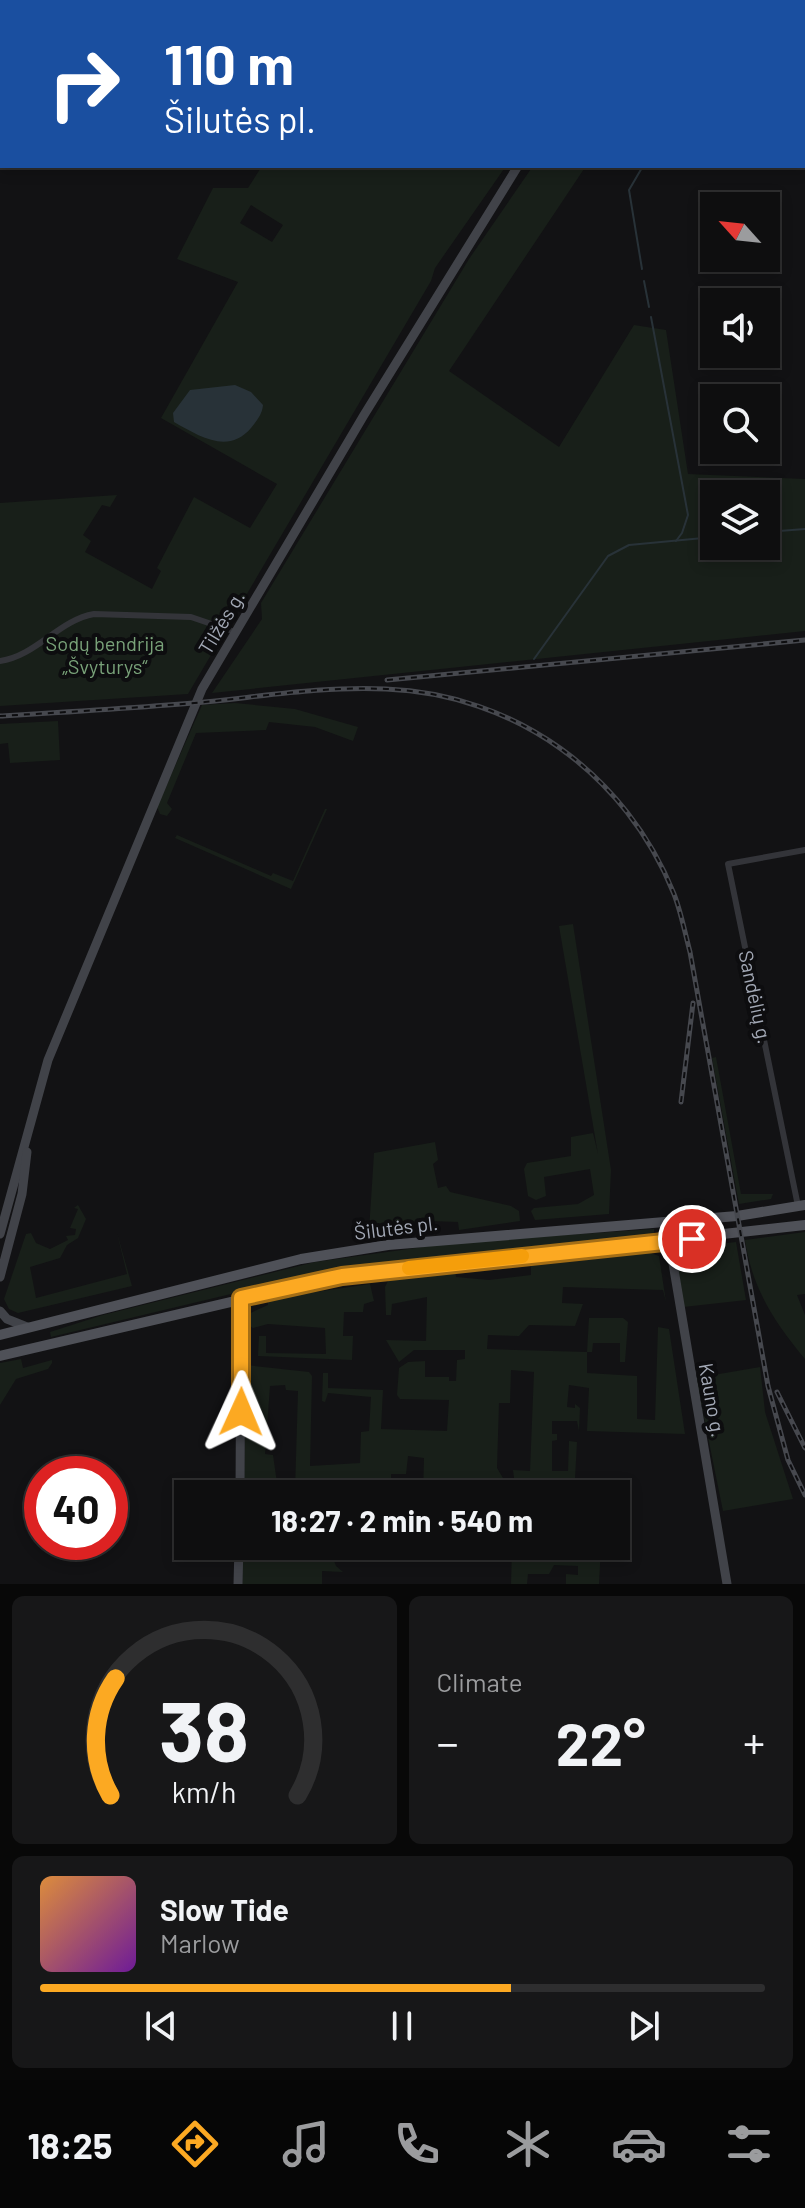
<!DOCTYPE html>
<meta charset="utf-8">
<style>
:root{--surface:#0e0e0f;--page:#171718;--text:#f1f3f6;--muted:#9b9c9e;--line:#2e2e2f;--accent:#fca922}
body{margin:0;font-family:Barlow,sans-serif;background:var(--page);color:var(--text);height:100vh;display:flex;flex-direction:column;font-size:30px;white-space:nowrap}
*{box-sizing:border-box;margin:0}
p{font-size:26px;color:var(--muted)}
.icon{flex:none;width:44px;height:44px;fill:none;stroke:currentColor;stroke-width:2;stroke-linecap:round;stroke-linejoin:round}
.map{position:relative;height:1584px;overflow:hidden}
.panel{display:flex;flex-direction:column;gap:12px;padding:12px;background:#080808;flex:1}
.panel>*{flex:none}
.banner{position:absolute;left:0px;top:0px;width:806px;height:168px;box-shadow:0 4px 12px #0003,0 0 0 2px var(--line);background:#1a4fa0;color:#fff;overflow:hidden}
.needle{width:52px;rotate:297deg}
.tools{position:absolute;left:700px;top:192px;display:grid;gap:16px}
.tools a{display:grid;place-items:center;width:80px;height:80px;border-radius:0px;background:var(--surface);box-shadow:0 4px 12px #0003,0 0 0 2px var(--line);font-size:40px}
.speed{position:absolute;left:24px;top:1456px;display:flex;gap:16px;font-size:40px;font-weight:700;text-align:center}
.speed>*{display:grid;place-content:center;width:104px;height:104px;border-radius:50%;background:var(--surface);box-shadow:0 4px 12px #0003,0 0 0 2px var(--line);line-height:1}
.speed .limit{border:12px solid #d22;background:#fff;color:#111}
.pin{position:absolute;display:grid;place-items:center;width:68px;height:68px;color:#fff;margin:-34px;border:4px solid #fff;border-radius:50%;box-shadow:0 2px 8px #0007}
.me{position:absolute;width:88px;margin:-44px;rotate:1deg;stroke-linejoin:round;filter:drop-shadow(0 0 6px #0008)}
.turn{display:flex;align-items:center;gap:28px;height:168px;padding:0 32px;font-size:36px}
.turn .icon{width:104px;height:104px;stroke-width:2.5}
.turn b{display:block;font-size:56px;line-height:68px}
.big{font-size:60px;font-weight:700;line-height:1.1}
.panel .widget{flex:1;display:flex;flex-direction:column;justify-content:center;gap:12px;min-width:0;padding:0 28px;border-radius:12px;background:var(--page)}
.panel .dial{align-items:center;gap:0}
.dial svg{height:208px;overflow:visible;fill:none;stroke:var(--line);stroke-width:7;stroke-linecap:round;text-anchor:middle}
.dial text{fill:var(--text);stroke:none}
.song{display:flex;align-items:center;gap:24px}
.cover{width:96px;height:96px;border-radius:12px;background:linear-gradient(135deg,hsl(30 70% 55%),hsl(280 70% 35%))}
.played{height:8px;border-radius:4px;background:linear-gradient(90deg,var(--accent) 65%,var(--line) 65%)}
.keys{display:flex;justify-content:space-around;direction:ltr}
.heat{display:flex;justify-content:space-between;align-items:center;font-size:44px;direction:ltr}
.panel .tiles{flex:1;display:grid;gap:12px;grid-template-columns:1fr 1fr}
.widget:last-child{grid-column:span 2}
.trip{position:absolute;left:174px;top:1480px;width:456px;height:80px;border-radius:0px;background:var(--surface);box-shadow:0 4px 12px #0003,0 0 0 2px var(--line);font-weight:700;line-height:80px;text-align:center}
.tabs{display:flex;height:128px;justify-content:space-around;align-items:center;background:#060606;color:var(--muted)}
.tabs .icon{width:56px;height:56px}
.tabs .on{color:var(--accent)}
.tabs b{font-size:36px;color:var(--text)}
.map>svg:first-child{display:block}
.green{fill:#181f19;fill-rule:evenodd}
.water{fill:#283238}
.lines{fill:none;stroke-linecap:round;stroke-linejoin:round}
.stream{stroke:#283238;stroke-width:2}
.street{stroke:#333439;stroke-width:6}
.secondary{stroke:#414349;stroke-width:9}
.primary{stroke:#4f5158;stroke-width:10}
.rail-casing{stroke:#46484e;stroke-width:5}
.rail{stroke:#0d0d0f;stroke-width:2;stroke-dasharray:6;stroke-linecap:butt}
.route-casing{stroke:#a46e16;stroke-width:20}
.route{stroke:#fca922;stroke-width:14}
.slow{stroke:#f59e0b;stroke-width:14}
.labels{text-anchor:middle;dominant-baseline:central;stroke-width:8;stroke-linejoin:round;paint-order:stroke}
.street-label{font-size:20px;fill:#a3a9b6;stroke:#0d0d0f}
.park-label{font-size:20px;fill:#79a279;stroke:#0d0d0f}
</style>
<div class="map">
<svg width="805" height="1584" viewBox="0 0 805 1584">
<rect width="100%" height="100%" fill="#121214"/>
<!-- green -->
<g class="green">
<path d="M262,166H506L435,268L431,281L188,694L0,706V503L117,495L110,507L102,505L83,535L91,541L85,552L152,589L161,571L157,568L194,497L250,528L277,484L161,418L238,282L177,259L213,188H248ZM251,205L283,225L272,242L240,223Z"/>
<path d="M533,166H586L449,371L559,447L634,325L666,330L688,474L805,479V631L212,693L262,619L261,603L469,259ZM714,494H766V546H714Z"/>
<polygon points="235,703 295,709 358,727 353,741 315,727 269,722 266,730 196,733 167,803 172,809 167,816 160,814 157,807 202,705"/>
<polygon points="58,721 60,760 10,763 8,743 0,744 0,724"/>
<polygon points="325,809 327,809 291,889 175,838 177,835 271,876 273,873 293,881"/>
<polygon points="573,924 611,1170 609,1214 535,1220 531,1211 534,1208 578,1204 594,1195 590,1169 544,1177 546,1196 536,1200 528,1196 524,1169 527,1163 571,1156 571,1137 593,1133 598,1154 559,926"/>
<polygon points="716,1057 741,1194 773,1194 771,1199 739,1204 712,1058"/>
<polygon points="435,1142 438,1160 433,1164 438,1188 446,1186 450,1192 511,1206 519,1211 520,1221 459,1230 458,1222 430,1221 369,1231 374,1153"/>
<polygon points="78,1205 86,1219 78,1238 67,1245 60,1258 30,1267 36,1298 127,1274 117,1233 132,1286 18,1313 9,1309 4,1299 26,1234 31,1233 36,1243 50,1249 68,1240 66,1236 75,1235 76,1229 70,1228 78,1209 74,1208"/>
<polygon points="654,1229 654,1234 319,1273 51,1337 50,1332 103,1315 315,1262 459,1242"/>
<path d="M805,1232V1294L797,1295L805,1315V1359C774,1322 752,1288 745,1240Z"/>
<polygon points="736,1242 746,1300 683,1307 675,1254 681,1248"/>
<path d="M650,1253L659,1256L666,1302L663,1290L563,1287L562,1303L583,1304L575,1326L529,1325L519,1336L488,1335L487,1349L587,1352L589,1318H623L628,1322L625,1362H620V1343H593L592,1352H587V1373L637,1376V1419L655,1420L658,1327L669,1329L685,1434L587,1431L589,1388L569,1385L567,1407L575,1408V1404L580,1408L579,1431L577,1421H552V1434H557V1440L552,1441V1471H568L569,1441L577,1442L575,1479L514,1478L513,1470L530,1471L534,1372L511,1370L510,1403H499L497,1468L512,1493L423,1494L424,1458L408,1456L406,1474H391V1494L322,1490V1494H244L246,1365L309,1372L312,1376L310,1466L360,1463L361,1432L369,1431L371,1397L328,1393L325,1402L322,1401L323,1373H328V1388L383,1390L381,1429L447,1431L449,1400L400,1399L397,1395L399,1368L408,1362L425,1361V1377H449V1381H456L457,1360L465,1359V1350H414L399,1362L386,1340L426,1341L427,1297L392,1304L391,1315H386L385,1287L390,1277L455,1269L456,1277L489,1280L531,1275V1266ZM285,1385L286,1390L298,1391L295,1490H278L273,1455L265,1454L270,1386Z"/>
<polygon points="370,1284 374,1301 364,1304 363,1312 344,1312 343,1336 353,1336 352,1360 258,1356 259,1336 266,1336 266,1353 326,1354 325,1328 268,1324 253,1328 246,1323 246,1315 268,1305 268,1299"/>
<polygon points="21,1359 23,1368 52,1360 52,1363 48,1369 16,1379 0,1405 0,1363"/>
<polygon points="760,1367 765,1412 793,1499 723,1511 696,1378"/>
<polygon points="344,1546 389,1546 389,1562 351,1560"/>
<polygon points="512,1546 601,1546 599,1584 566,1584 566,1574 578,1575 578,1566 554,1565 549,1574 528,1574 527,1584 511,1584"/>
<polygon points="250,1550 307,1550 328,1554 330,1550 336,1566 343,1572 322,1571 322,1584 242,1584 243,1552"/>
</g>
<!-- water -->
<path class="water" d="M235,385L251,392L263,405C262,415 257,420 251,428C228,455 199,436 174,422L173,413L190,390Z"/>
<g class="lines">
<!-- stream -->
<g class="stream">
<polyline points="755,2 756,0"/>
<polyline points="642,269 629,190 643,166"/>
<polyline points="644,281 649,307"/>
<polyline points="651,317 688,515 682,533 676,541"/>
<polyline points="766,532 805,529"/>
<polyline points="534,659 608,556 629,545 714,537"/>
</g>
<!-- street -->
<g class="street">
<path d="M0,661C36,656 59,620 94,614L191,617L235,632"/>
<polyline points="798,1206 728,864 805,850"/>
</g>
<!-- secondary -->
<g class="secondary">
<polyline points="629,2 630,0"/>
<polyline points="666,1222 727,1584"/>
<polyline points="0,1234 48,1060 202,689 364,415 518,166"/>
<polyline points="0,1277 22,1194 27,1152"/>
<polyline points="0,1311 7,1319 27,1327"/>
<polyline points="240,1494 241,1298"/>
<polyline points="238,1584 239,1546"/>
</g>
<!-- primary -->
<g class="primary">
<polyline points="0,1335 301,1259 388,1245 737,1216 805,1205"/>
<polyline points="0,1356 342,1276 805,1225"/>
</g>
<!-- rail casing -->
<g class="rail-casing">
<g id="rail">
<polyline points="387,680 805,640"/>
<path d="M0,716C68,712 137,708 205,702C265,696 326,686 386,689C515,694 626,774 674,894C681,912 685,933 690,952L768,1386L788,1460L805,1495"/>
<polyline points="681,1102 693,1003"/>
<polyline points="777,1392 805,1448"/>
</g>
</g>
<!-- rail -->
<use href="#rail" class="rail"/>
</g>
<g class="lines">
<!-- route casing -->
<g class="route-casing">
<polyline id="route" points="241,1412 241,1298 342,1276 692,1239"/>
</g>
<!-- route -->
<use href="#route" class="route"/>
<!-- slow -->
<polyline class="slow" points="409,1268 522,1256"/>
</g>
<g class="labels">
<!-- street labels -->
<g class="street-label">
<text transform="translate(221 622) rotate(-59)">Tilžės g.</text>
<text transform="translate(756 997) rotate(78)">Sandėlių g.</text>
<text transform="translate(396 1227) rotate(-7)">Šilutės pl.</text>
<text transform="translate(713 1400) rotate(80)">Kauno g.</text>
</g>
<!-- park labels -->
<g class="park-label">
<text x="105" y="643">Sodų bendrija<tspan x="105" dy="23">„Švyturys“</tspan></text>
</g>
</g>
</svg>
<div class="tools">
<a><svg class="needle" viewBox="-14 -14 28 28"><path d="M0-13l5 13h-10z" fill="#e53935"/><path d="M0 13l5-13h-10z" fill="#9b9c9e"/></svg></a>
<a><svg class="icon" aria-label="sound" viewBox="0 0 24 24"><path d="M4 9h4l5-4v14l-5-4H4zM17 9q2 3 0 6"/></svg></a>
<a><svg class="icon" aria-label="search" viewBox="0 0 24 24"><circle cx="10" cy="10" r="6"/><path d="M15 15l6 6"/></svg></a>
<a><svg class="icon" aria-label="layers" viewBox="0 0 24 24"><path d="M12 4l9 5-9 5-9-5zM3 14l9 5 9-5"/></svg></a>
</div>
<div class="speed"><div class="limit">40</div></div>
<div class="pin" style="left:692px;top:1239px;background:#d93025"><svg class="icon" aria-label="arrive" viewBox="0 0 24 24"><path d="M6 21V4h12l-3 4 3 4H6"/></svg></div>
<svg class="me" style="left:241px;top:1412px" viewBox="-20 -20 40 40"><path d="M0-17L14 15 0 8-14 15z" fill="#fca922" stroke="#fff" stroke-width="4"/></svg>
<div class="trip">18:27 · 2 min · 540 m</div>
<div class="banner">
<div class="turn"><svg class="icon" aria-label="right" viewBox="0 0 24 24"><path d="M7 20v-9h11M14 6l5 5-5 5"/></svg><div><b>110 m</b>Šilutės pl.</div></div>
</div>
</div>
<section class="panel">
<div class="tiles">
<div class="widget dial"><svg viewBox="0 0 100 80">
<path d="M14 69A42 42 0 1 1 86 69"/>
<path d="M14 69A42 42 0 0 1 16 24" stroke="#fca922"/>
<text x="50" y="56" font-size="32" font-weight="700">38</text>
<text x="50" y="72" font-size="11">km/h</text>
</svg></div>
<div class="widget"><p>Climate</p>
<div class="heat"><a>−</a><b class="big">22°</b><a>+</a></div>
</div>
<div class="widget">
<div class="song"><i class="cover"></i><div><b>Slow Tide</b><p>Marlow</p></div></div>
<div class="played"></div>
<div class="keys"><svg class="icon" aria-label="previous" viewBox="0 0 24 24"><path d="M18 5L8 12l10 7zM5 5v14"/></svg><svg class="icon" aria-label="pause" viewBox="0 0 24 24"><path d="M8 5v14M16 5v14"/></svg><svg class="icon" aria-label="next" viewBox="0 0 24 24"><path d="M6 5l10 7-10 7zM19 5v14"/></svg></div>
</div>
</div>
</section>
<nav class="tabs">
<b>18:25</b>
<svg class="icon on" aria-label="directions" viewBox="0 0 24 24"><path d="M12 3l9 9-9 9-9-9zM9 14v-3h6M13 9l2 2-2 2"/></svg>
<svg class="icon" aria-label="music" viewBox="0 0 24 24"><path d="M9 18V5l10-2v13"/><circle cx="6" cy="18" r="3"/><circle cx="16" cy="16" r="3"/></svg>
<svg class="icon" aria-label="phone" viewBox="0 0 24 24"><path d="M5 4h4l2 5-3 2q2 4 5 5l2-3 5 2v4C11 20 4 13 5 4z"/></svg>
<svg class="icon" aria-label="climate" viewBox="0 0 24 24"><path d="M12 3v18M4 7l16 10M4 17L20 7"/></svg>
<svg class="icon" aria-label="car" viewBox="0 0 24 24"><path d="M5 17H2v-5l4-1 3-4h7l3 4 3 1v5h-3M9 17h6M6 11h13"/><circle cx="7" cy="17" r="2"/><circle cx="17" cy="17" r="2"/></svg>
<svg class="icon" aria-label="filters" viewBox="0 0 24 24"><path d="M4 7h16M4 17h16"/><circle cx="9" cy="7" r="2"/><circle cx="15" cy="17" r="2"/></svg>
</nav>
